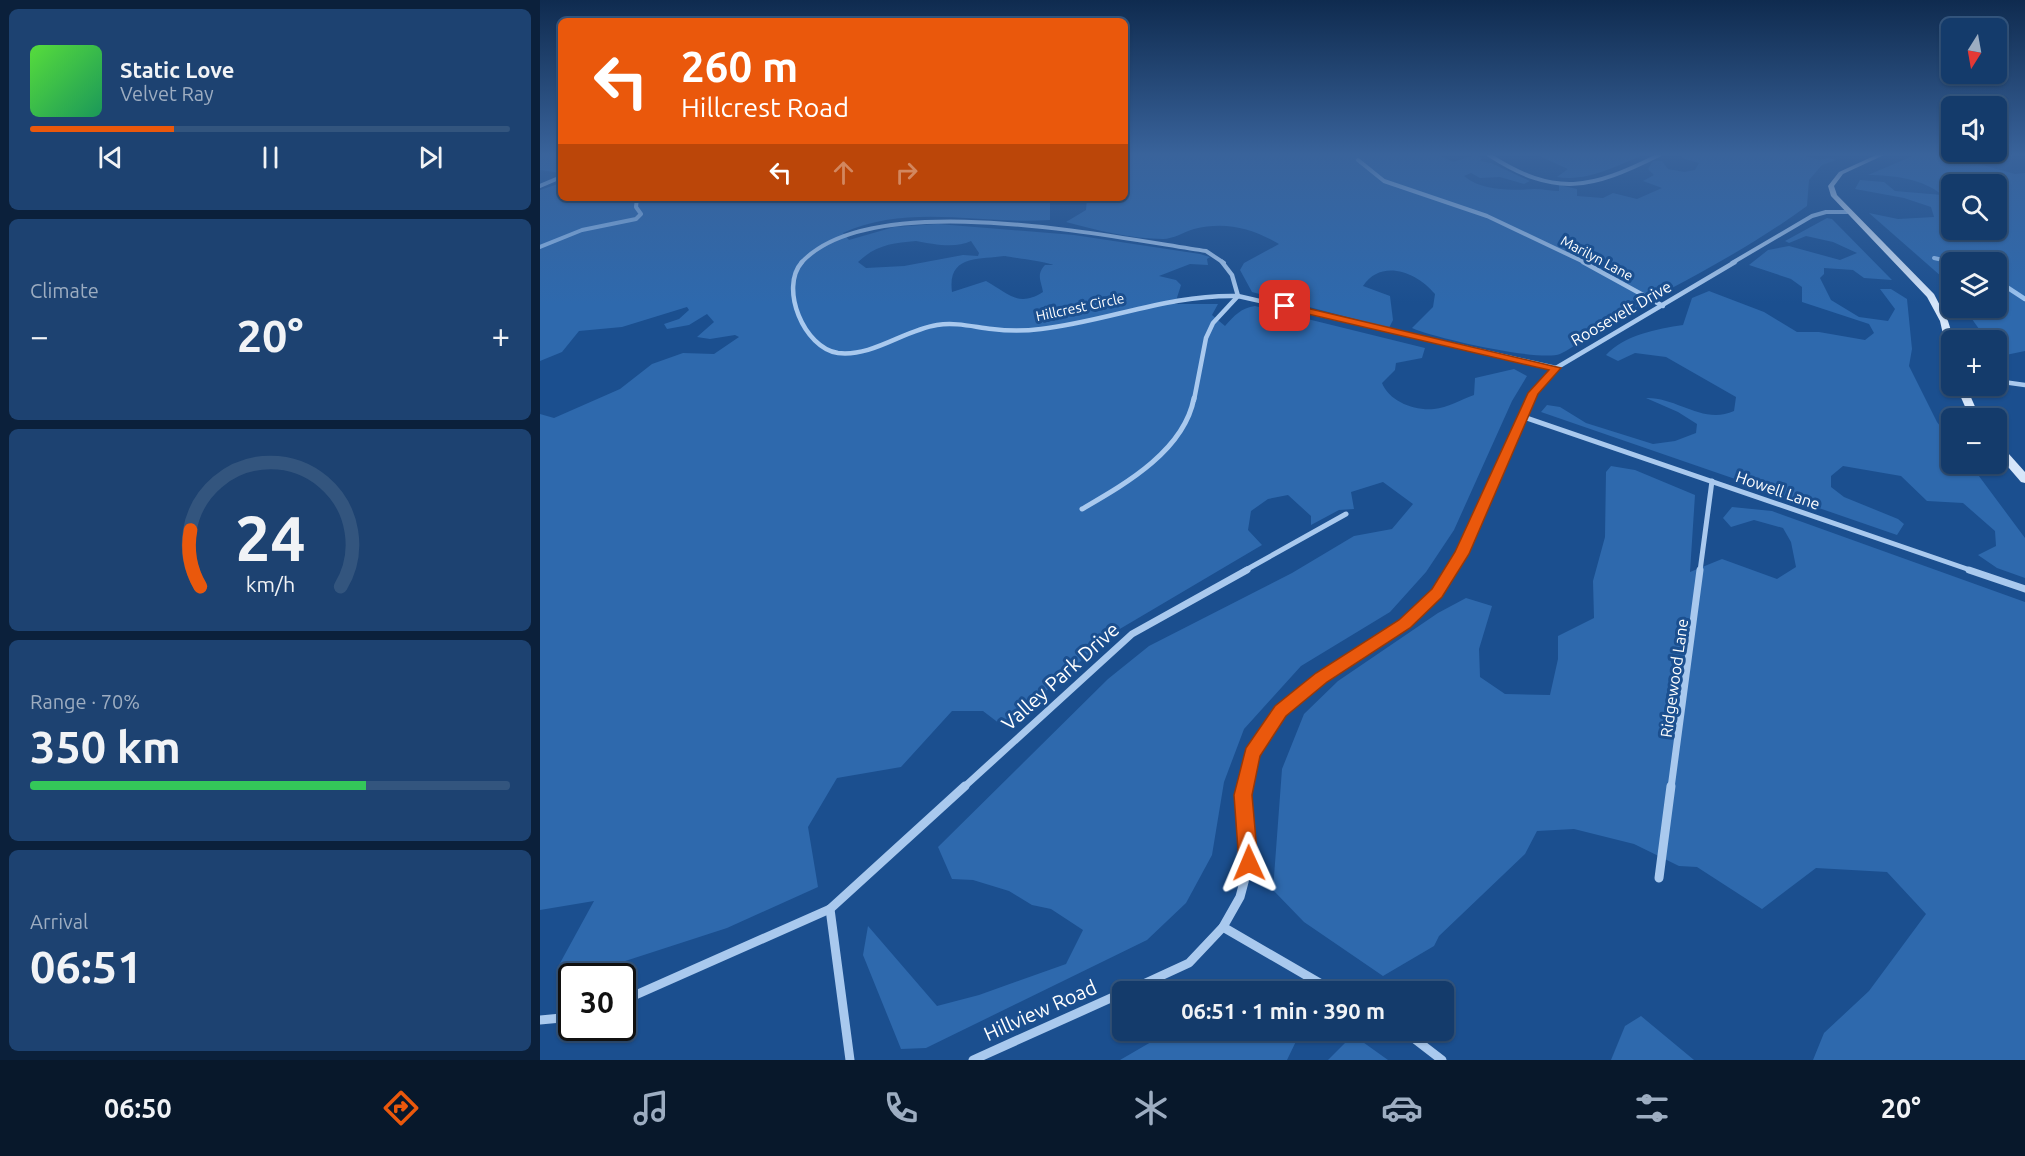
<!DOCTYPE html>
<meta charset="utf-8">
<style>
:root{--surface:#143b6b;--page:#1d4271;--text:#f1f3f6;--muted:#9dadc1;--line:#33557e;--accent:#ea580c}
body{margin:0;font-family:Ubuntu,sans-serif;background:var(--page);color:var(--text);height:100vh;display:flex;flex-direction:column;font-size:22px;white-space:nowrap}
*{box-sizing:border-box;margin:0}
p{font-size:20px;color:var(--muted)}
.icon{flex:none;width:33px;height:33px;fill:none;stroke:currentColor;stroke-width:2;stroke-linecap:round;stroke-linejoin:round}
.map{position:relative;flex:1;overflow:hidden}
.side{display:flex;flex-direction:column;gap:9px;padding:9px;background:#0b203b;width:540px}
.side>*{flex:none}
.hud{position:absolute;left:18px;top:18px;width:570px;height:183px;border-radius:9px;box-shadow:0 2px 4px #0004,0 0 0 2px var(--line);background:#ea580c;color:#fff;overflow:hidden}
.needle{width:39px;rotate:191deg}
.buttons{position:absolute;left:1401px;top:18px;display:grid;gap:12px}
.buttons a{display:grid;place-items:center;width:66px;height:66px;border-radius:9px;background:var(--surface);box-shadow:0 2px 4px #0004,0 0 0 2px var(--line);font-size:30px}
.speed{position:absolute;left:18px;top:963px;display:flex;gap:12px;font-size:30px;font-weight:700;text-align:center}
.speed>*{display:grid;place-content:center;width:78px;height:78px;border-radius:50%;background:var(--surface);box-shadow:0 2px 4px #0004,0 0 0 2px var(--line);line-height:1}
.speed .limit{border:3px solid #111;border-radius:9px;background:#fff;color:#111}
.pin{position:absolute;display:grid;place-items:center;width:51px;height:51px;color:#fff;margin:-26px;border-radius:12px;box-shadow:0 3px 9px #0006}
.me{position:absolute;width:66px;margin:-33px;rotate:359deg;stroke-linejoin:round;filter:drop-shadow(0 0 4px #0008)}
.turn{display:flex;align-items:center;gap:21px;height:126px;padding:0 24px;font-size:27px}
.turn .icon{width:78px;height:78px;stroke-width:2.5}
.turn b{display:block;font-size:42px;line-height:51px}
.lanes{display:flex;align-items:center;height:57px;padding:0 24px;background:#0003;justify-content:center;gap:30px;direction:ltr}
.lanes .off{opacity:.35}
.big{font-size:45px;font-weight:600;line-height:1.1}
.side .widget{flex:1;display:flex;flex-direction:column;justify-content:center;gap:9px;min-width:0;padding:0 21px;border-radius:9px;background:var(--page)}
.side .dial{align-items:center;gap:0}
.dial svg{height:156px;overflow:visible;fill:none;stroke:var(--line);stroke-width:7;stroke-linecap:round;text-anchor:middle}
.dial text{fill:var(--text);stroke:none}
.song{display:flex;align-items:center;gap:18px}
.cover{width:72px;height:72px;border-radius:9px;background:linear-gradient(135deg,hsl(110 70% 55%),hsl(150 70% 35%))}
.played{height:6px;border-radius:3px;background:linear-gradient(90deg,var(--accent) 30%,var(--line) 30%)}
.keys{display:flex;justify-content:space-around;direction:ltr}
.heat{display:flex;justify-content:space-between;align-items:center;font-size:33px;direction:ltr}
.charge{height:9px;border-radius:4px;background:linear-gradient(90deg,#34c759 70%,var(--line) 0)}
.trip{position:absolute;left:572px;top:981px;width:342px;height:60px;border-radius:9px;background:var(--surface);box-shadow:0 2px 4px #0004,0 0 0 2px var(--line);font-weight:600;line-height:60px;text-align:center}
.dock{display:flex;height:96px;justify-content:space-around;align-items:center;background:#08182b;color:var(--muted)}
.dock .icon{width:42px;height:42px}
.dock .on{color:var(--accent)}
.dock b{font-size:27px;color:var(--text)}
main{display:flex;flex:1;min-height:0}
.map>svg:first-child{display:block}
.green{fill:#2e69ad;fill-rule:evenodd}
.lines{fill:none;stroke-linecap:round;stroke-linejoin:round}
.stream-far1{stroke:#9cc4f0;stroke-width:4}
.stream{stroke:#9cc4f0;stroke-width:4.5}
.minor-far4{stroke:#a9c9ee;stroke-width:4}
.minor-far3{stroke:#a9c9ee;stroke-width:4.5}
.minor-far2{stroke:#a9c9ee;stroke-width:5}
.minor-far1{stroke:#a9c9ee;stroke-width:7}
.minor{stroke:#a9c9ee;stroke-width:9}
.secondary{fill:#d6e6fa;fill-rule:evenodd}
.route{fill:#ea580c;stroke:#983908;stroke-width:1.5}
.labels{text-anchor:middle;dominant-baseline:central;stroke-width:6;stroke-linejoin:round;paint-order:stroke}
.far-street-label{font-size:14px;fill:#fff;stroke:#1b4f8f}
.street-label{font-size:16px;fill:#fff;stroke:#1b4f8f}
.near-street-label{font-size:20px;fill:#fff;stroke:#1b4f8f}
</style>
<main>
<section class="side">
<div class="widget">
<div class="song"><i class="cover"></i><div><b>Static Love</b><p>Velvet Ray</p></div></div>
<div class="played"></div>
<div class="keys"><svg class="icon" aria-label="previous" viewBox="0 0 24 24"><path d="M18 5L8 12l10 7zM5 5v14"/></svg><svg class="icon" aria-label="pause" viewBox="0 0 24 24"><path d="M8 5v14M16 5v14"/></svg><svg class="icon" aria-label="next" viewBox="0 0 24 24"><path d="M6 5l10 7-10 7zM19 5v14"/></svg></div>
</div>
<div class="widget"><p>Climate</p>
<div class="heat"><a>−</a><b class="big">20°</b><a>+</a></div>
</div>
<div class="widget dial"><svg viewBox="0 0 100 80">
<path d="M14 69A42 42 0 1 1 86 69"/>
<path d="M14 69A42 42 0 0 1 9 40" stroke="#ea580c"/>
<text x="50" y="56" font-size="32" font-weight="700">24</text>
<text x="50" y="72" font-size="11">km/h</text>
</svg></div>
<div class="widget"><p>Range · 70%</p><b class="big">350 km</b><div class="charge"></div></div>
<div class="widget"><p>Arrival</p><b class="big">06:51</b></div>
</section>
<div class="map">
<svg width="1485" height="1060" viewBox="0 0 1485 1060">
<rect width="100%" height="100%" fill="#1b4f8f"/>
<!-- green -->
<g class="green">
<polygon points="0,155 21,155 21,173 0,170"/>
<path d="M585,155H899L913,162L935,155L942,158L940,161L951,163L990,181L984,184L960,177L940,178L931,173L924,176C943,192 972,190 995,189C1003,189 1011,191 1019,191V185L1037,189V196L1063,198L1073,193L1097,199L1122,188L1103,181L1114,175L1108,169L1113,161H1122L1128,169L1144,172L1155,170L1159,163L1142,158L1141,155H1262L1279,160L1288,158L1296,160L1282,165L1269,180L1267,206C1204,252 1134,287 1065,323C1050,332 1036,347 1020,354C1000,362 894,338 872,328L893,307L895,294C877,272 841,258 823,286L850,296L853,320L849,328L712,292L700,270L704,263L739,244C712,228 685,221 654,229C644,232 633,239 623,239C591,239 556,230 526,222L546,210L547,198H585Z"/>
<path d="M997,155H1104C1075,166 1048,182 1017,177L1028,169Z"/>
<path d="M1375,155H1426L1439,164L1475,174L1485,173V351L1461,356L1457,352L1456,340H1447L1424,308H1456V262H1412L1411,290L1402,277L1329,213L1358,219L1394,217L1391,207L1364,198L1315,189L1320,180L1344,182L1355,191L1402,195C1384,179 1353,175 1328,175ZM1412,184H1456V230H1412Z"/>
<path d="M21,183V198H513L510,202V220C441,225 369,203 303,233L309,240L354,227L398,224L534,235L660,254L670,257L667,259L668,265L650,264L619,276L636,280L641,285L635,304H678L672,315L685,326C695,315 701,308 715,306L885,348L882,358L856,363L855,370L842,383C849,401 874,411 894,409C907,408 922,399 934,395L935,378L974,369L987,376L972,401L914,530L886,572L850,612L761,666L704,729L684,782L672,855L646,903L607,940L386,1048L361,1049L323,955L328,926L397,1006L439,995L526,964L543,930L511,909L492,905L469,891L433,880L412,879L398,847L568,679L609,646L752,573L814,536L852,529L873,504L843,482L811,492L814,509L799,510L771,525V516L748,495L728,499L711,511L708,530L722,545L573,633L505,692L460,724L443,711H412L361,767L297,778L268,827L278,887L187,928L39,976H32L31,979L22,982L19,965L54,901L0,910V414L14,418L80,389L112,364L143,353L174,354L199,337L195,335L170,339L157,337L174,322L167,314L149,325L127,329L124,324L139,319L149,310L147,307L82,327L39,331L22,352L0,361V190ZM376,241C393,244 415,249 431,241L439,253L438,256L423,255L364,266L326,268L318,262C336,245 352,243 376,241ZM464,256C470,257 511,263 513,265H505C496,275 501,280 503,292C478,308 468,293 446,281L412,292C407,254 440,260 464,256Z"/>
<path d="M1287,218L1292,219L1352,280L1324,278L1313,270L1284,268V274L1280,278L1291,300L1319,317L1348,321L1355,309L1340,289H1351L1367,299L1372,349L1369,366L1397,422L1411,440L1412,464H1430L1485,538V578L1457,568L1438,555L1456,546L1455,531L1423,503L1387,501L1361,476L1303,466L1291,476V487L1304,497L1358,519L1364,524L1357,535L1001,412L1007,405L1020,407L1046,423L1113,444L1135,441L1156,433L1157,424L1138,412L1106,398C1137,397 1163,425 1194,411L1196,397L1126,357L1095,353L1078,361L1066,355C1084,335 1117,329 1143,325L1152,298L1169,291L1224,312L1257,332H1279L1325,340L1334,333L1329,324L1262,302V287L1251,279L1209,265L1228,250L1249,246L1300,260L1317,253L1293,242L1266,236L1249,243L1245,241Z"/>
<polygon points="1071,466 1095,470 1155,495 1150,572 1182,559 1237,579 1256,567 1251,542 1243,528 1214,520 1191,527 1183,518 1192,507 1232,511 1485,602 1485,1060 1273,1060 1284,1033 1329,991 1386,914 1347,872 1276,868 1222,909 1157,867 1139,866 1094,844 1034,829 997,831 985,854 899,936 894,946 843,976 764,922 733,890 742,769 764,714 798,681 898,613 926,598 952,606 939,649 940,677 965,694 1010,695 1018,659 1018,636 1054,618 1053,581 1065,537 1066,472"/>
<polygon points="1101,1016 1154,1060 1071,1060 1085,1026"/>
<polygon points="630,1031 630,1030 761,1031 747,1060 580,1060"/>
<polygon points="813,1035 848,1060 788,1060"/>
</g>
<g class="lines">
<!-- stream-far1 -->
<g class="stream-far1">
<polyline points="0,247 42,230 96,219 101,214 96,207 97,198"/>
<polyline points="1394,258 1412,262"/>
</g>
<!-- stream -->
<polyline class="stream" points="1456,280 1485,299"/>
<!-- minor-far4 -->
<g class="minor-far4">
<path d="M949,155C1016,198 1051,189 1119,155"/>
<polyline points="818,160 844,181 947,216 1046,263"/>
<polyline points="0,186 21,177"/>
<path d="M261,263C331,186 570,237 666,251L684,263"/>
<polyline points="1192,263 1272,216 1286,212 1307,212"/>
</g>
<!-- minor-far3 -->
<g class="minor-far3">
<path d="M262,262C239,288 264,348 298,353C333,357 364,330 397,325C416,322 434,327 452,329C468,331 485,331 501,329C569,321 629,294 698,296L692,275L682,262"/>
<polyline points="1043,262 1123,306"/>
<polyline points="1456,381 1485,385"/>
<polyline points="654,400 666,338 673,323 698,296 1016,368"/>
<polyline points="990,400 1016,368 1195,262"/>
</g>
<!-- minor-far2 -->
<g class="minor-far2">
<polyline points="981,416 1433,571"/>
<path d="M542,509C585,484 644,451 654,398"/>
<polyline points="704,571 806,514"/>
<polyline points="911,571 922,554 991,398"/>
<polyline points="1160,571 1172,481"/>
</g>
<!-- minor-far1 -->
<g class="minor-far1">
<polyline points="1429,570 1485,589"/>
<polyline points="423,788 592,634 707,570"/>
<path d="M705,788C707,777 708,762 713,752C745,690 810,664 863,625C883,610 899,591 912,570"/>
<polyline points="1131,788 1160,570"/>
</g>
<!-- minor -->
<g class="minor">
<polyline points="1119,878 1131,786"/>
<polyline points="290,909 310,1060"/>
<polyline points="683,927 795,992"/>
<polyline points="586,992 649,963 683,927 700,897 709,863 703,795 705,786"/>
<polyline points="82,1001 290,909 425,786"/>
<polyline points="0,1020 32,1017"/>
<polyline points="863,1030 902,1060"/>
<polyline points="433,1060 582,993"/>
</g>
<!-- secondary -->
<g class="secondary">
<polygon points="1336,155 1344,155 1303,174 1294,186 1297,195 1394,294 1408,321 1414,340 1412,340 1412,355 1407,352 1400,321 1387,297 1291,196 1288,186 1299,172"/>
<polygon points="1416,386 1426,386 1440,418 1430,418"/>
<polygon points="1456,443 1460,444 1485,472 1485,483 1481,482 1456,453"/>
</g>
</g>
<!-- sky -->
<linearGradient id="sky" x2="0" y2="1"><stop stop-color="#0f2b4f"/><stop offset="0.51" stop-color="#39639b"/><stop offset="1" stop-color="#39639b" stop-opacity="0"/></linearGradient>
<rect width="1485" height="303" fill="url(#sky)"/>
<!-- route -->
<polygon class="route" points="745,303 1021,368 998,394 929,554 902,597 870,628 787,682 746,716 720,756 712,795 718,863 716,870 709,873 702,870 699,863 694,795 706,748 735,706 776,673 859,620 892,589 915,552 988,393 1009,370 742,308 742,304"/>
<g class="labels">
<!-- far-street labels -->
<g class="far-street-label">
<text transform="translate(1057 258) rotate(28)">Marilyn Lane</text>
<text transform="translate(540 307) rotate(-12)">Hillcrest Circle</text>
</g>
<!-- street labels -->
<g class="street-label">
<text transform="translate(1081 313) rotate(-30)">Roosevelt Drive</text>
<text transform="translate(1238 490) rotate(19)">Howell Lane</text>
<text transform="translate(1134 678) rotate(-82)">Ridgewood Lane</text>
</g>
<!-- near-street labels -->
<g class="near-street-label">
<text transform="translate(520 676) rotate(-42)">Valley Park Drive</text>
<text transform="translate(500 1010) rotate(-24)">Hillview Road</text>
</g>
</g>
</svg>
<div class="buttons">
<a><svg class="needle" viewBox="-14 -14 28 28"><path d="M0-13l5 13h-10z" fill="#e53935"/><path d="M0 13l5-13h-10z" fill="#9dadc1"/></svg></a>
<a><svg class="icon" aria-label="sound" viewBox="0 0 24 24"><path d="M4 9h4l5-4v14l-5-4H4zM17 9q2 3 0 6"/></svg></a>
<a><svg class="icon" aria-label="search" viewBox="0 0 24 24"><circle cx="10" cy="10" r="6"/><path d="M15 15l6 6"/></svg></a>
<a><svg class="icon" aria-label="layers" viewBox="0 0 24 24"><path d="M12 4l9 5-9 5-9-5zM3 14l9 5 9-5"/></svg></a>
<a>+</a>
<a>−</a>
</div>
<div class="speed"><div class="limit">30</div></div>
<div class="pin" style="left:745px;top:306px;background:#d93025"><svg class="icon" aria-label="arrive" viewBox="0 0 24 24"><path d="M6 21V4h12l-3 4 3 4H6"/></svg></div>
<svg class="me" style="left:709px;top:863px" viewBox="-20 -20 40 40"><path d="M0-17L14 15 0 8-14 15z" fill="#ea580c" stroke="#fff" stroke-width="4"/></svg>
<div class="trip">06:51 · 1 min · 390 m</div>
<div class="hud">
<div class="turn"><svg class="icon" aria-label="left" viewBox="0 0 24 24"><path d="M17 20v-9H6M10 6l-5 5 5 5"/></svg><div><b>260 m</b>Hillcrest Road</div></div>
<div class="lanes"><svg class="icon" aria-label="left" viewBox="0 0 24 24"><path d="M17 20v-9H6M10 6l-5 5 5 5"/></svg><svg class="icon off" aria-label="ahead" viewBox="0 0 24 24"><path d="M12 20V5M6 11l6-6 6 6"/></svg><svg class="icon off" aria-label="right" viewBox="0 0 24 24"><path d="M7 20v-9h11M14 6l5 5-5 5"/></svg></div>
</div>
</div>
</main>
<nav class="dock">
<b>06:50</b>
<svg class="icon on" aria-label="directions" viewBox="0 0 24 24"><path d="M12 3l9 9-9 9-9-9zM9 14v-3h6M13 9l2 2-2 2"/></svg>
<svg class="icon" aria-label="music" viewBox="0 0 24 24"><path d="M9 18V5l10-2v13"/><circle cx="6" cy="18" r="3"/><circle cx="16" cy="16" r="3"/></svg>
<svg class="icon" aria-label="phone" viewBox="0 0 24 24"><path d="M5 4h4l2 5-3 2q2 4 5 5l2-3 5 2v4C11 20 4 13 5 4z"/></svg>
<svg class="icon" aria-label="climate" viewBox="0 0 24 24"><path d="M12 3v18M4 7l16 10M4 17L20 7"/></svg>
<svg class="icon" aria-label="car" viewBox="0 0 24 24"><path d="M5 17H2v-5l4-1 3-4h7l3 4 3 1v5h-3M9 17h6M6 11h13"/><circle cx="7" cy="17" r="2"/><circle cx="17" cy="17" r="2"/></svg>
<svg class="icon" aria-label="filters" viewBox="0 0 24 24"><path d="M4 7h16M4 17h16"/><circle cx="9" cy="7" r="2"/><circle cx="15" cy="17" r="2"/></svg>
<b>20°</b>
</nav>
